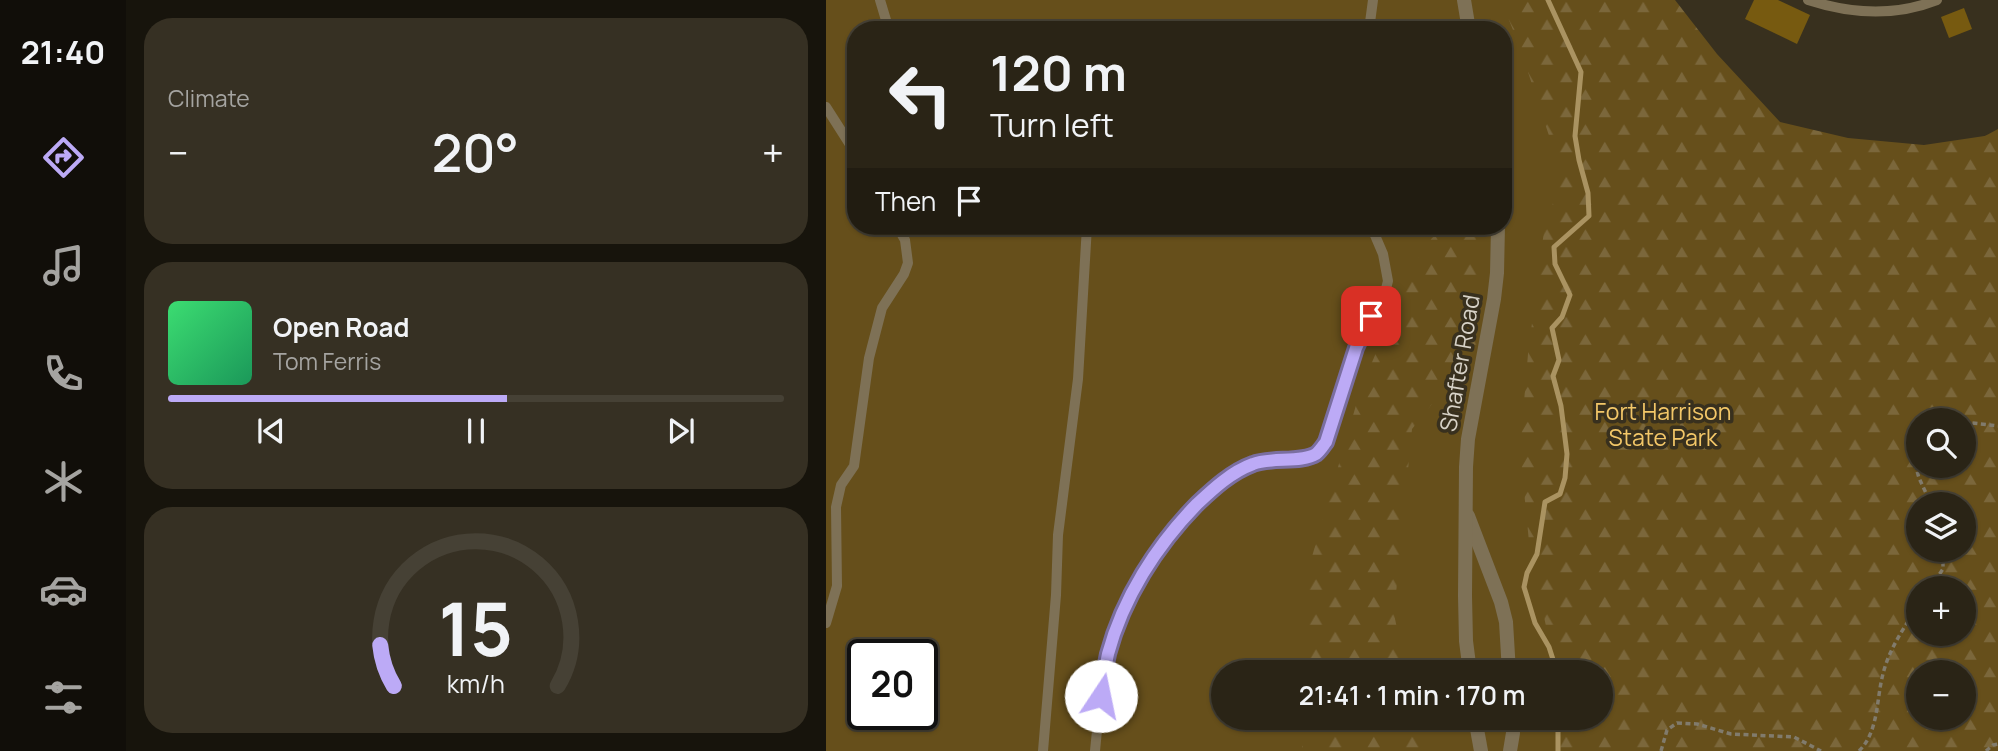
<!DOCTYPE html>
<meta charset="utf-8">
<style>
:root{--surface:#2a2416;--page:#363023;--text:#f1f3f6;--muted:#a5a4a1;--line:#464135;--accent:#bcaaf6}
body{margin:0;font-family:Manrope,sans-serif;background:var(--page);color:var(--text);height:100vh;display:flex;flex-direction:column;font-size:26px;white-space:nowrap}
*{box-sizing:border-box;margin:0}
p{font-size:23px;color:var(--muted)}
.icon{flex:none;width:38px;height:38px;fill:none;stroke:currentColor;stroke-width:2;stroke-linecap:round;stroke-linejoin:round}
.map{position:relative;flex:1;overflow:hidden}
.details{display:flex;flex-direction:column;gap:18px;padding:18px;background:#17140c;width:700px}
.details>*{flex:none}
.guide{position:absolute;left:21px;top:21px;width:665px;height:214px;border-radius:28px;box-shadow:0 2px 5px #0004,0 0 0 2px var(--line);background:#2a2416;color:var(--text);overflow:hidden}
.buttons{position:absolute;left:1080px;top:408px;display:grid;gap:14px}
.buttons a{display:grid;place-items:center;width:70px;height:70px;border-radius:50%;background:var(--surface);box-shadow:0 2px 5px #0004,0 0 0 2px var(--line);font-size:35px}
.speed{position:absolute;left:21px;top:639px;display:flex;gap:14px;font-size:35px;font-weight:700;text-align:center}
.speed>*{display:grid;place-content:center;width:91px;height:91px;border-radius:50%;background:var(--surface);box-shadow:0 2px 5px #0004,0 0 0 2px var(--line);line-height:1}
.speed .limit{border:4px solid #111;border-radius:10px;background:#fff;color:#111}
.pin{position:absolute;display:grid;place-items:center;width:60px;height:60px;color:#fff;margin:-30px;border-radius:14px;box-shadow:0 4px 10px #0006}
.me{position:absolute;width:77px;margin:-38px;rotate:11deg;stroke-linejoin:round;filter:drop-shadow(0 0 5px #0008)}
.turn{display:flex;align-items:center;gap:24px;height:147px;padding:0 28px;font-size:32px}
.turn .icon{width:91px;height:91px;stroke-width:2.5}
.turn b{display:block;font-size:49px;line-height:60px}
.then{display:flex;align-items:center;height:66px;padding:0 28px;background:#0003;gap:14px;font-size:26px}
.big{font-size:52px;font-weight:600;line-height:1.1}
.details .tile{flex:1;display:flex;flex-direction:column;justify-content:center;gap:10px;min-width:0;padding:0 24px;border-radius:28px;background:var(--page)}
.details .dial{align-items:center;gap:0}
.dial svg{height:182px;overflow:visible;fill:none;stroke:var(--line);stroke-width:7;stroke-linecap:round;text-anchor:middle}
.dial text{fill:var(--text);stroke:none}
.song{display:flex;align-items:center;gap:21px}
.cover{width:84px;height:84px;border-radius:10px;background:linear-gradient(135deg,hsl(140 70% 55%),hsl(150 70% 35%))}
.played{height:7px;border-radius:4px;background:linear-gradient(90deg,var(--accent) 55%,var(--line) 55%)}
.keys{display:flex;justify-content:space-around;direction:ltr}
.heat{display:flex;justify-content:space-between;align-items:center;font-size:38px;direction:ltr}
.trip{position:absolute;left:385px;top:660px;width:402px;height:70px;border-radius:35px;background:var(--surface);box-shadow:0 2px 5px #0004,0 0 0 2px var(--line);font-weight:600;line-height:70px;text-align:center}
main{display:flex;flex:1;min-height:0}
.dock{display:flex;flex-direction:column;width:126px;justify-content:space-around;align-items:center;background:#110e09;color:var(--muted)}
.dock .icon{width:49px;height:49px}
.dock .on{color:var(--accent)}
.dock b{font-size:32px;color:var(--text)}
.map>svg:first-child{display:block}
.green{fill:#664f1b;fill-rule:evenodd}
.forest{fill:url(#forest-firs);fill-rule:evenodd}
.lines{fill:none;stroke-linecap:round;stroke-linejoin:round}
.stream{stroke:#aa9361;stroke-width:5}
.building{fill:#775a10}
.path{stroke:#817b6c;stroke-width:3.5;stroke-dasharray:5 3.5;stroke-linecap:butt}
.lane{stroke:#7e7156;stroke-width:10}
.street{stroke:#7e7156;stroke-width:14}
.route-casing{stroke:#7a6ea0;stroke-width:18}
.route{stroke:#bcaaf6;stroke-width:12}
.labels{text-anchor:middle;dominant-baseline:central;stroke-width:7;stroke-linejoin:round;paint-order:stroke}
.street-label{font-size:23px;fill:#d7d2c7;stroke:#38301e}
.park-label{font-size:23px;fill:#f3c768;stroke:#38301e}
</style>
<main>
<nav class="dock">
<b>21:40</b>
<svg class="icon on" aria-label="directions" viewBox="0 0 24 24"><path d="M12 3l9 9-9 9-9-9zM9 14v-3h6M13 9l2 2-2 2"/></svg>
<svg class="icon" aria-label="music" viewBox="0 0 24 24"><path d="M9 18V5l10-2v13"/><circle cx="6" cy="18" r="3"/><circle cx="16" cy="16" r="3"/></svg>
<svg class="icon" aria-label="phone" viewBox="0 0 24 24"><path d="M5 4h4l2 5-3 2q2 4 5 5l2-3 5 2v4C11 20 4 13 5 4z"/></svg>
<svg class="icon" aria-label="climate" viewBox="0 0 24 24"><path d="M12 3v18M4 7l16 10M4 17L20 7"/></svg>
<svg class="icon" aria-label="car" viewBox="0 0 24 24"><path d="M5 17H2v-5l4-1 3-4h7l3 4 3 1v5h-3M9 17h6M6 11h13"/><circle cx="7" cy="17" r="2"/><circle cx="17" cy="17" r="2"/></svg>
<svg class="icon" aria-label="filters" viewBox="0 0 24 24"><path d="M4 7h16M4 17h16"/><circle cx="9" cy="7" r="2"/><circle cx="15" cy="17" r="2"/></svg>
</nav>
<section class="details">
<div class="tile"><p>Climate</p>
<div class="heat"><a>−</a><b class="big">20°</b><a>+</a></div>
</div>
<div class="tile">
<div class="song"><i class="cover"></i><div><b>Open Road</b><p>Tom Ferris</p></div></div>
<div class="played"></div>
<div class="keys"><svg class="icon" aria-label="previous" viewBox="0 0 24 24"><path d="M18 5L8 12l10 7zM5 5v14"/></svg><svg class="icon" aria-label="pause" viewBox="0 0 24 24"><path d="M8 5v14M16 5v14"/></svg><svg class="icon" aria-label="next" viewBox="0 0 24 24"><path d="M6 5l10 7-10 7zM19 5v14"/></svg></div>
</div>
<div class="tile dial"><svg viewBox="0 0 100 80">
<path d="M14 69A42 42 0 1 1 86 69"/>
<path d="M14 69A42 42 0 0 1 8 51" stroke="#bcaaf6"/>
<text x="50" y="56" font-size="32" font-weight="700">15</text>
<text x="50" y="72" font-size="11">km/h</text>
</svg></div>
</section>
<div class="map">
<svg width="1172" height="751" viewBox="0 0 1172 751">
<defs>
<pattern id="forest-firs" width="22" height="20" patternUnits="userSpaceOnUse" patternTransform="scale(1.75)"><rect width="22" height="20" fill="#664f1b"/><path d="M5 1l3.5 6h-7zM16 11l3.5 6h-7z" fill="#7b673b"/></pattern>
</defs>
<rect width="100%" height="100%" fill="#38301e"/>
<!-- green -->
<path class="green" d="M0,0H776L1001,158L1144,144L1172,129V751H0ZM30,30H677V226H30ZM1092,420H1138V466H1092ZM1092,504H1138V550H1092ZM1092,588H1138V634H1092ZM37,654H96V714H37ZM397,672H775V718H397ZM1092,672H1138V718H1092Z"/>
<!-- forest -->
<g class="forest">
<path d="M675,0H849L891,54L954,122L1022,138L1098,145L1172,134V751H728V718H775V672H726L723,640L704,552L694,450L702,354L718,231L736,175L693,45ZM1092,420H1138V466H1092ZM1092,504H1138V550H1092ZM1092,588H1138V634H1092ZM1092,672H1138V718H1092Z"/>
<polygon points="622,226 649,226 661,335 586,429 568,614 580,672 480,672 483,624 483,567 535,388 588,264 606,238"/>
<polygon points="477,718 590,718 597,751 476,751"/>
</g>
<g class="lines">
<!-- stream -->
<g class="stream">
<polyline points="722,0 755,72 749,136 753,160 762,193 763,216 728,247 729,264 744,295 736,317 726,328 733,360 727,376 735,406 741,454 739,478 734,494 719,502 711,554 701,573 698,587 709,623 723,647 731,672"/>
<polyline points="732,751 732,718"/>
</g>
</g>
<!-- building -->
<g class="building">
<polygon points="928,0 952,0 984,15 971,44 919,19"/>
<polygon points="1138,8 1146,29 1123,38 1115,17"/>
<polygon points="676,662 676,672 654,672 653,663"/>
</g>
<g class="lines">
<!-- path -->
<g class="path">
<polyline points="1138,422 1172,426"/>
<polyline points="1092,439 1087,457 1093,478 1105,504"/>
<polyline points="1104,588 1117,569 1117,550"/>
<polyline points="835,751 841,730 851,723 871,724 905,734 968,737 995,751"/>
<path d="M1033,751C1053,731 1050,700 1057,674C1063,649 1078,628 1092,606"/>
<polyline points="1160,751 1167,745 1172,744"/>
</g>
<!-- lane -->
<g class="lane">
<polyline points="54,0 63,30"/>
<path d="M982,0C1025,14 1068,17 1111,0"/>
<polyline points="543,30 547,0"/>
<polyline points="0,107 30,154"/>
<polyline points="0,623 11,586 10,507 15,485 28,466 43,358 56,308 78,274 82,263 79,240 71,226"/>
<polyline points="217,751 230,595 232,535 252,379 261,226"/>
<path d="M269,751C272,719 275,687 282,656C299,585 353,504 417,469C430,462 444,460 458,459C468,457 480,460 490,454C494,452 497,446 500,442L530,348L546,316L557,300L562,281L557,254L545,226"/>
</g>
<!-- street -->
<g class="street">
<polyline points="638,0 643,30"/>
<polyline points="642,516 675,602 680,622 683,672"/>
<polyline points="644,672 640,641 639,596 640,467 642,439 668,299 671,273 672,226"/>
<polyline points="649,718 655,751"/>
<polyline points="684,751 687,733 686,718"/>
</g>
</g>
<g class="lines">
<!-- route casing -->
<g class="route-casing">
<path id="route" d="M275,696C277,683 279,668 282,654C297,598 330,546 371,504C387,489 405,472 427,464C444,457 476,463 490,454C494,451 497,446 500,442L530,348L545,316"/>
</g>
<!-- route -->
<use href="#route" class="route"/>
</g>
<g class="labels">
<!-- street labels -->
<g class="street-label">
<text transform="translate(633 363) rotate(-80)">Shafter Road</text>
</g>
<!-- park labels -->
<g class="park-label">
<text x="837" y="411">Fort Harrison<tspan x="837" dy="26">State Park</tspan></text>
</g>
</g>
</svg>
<div class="buttons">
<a><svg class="icon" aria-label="search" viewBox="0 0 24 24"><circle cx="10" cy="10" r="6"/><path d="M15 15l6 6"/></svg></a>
<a><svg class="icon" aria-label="layers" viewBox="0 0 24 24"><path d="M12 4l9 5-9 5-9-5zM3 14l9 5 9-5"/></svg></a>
<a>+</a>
<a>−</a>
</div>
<div class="speed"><div class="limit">20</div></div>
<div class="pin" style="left:545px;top:316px;background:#d93025"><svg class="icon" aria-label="arrive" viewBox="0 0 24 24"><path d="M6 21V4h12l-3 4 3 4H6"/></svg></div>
<svg class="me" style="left:275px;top:696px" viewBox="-20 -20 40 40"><circle r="19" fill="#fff"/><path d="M0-13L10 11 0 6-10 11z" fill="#bcaaf6"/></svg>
<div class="trip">21:41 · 1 min · 170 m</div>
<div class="guide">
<div class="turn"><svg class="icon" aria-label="left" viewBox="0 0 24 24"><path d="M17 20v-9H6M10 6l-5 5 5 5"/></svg><div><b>120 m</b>Turn left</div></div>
<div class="then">Then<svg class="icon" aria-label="arrive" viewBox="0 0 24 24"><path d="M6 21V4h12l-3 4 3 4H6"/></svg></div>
</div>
</div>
</main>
